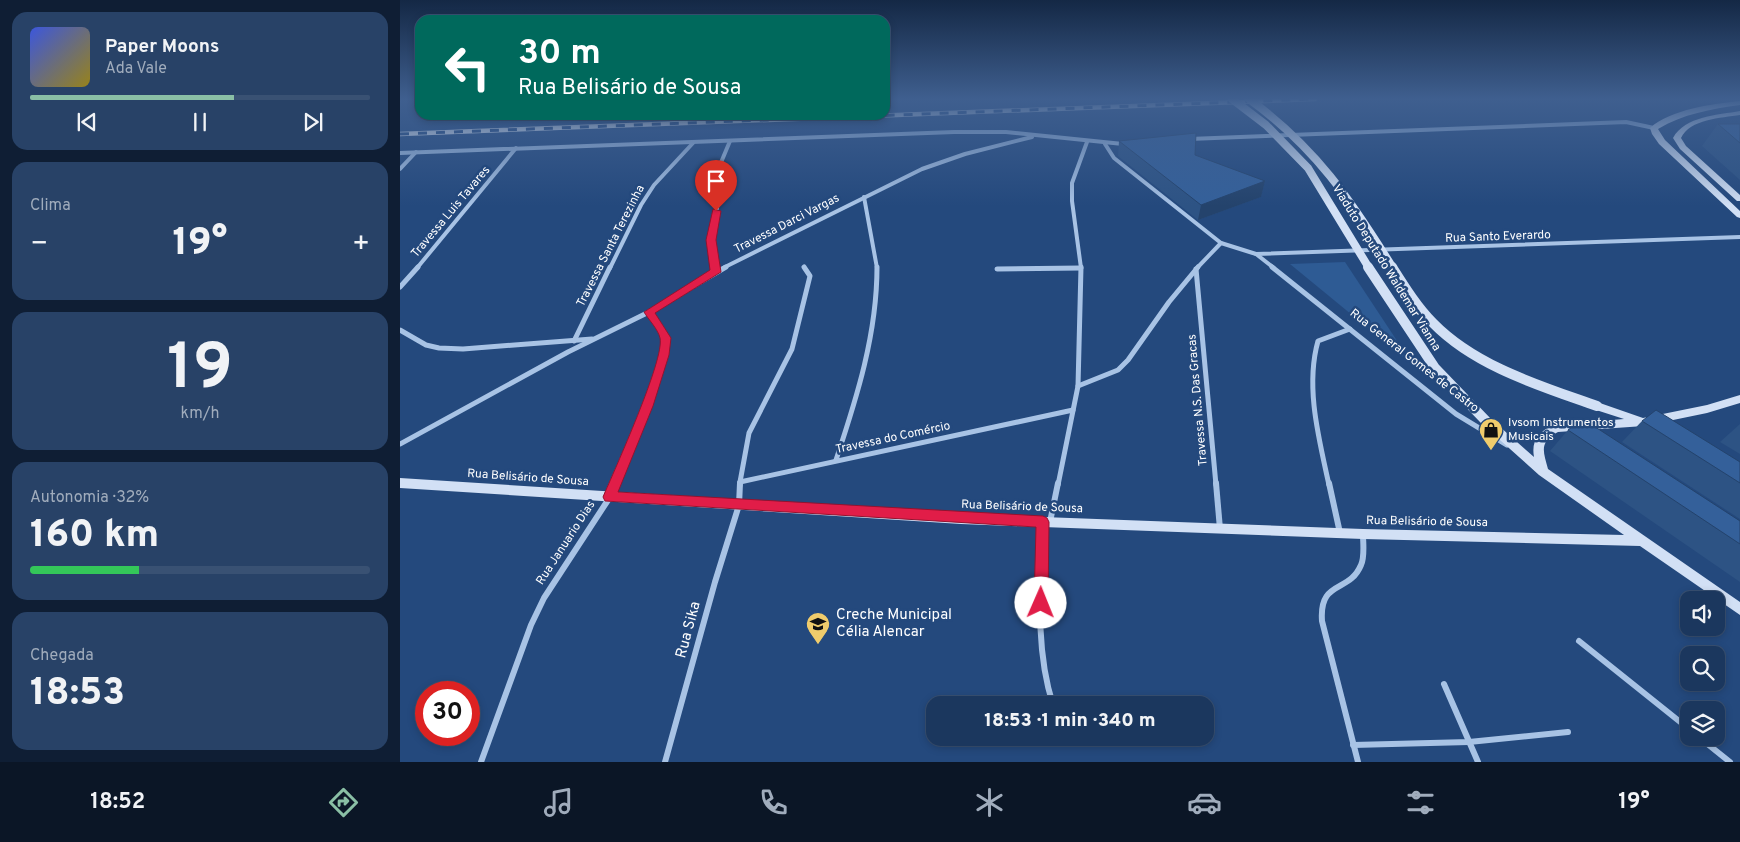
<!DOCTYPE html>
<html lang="pt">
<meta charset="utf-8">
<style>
:root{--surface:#1b375e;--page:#284267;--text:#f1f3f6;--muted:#a0acbc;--line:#395173;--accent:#8abfa5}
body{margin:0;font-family:Overpass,sans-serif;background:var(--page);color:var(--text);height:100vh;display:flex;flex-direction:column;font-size:19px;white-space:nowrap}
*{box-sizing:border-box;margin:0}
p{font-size:16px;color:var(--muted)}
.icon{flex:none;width:28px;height:28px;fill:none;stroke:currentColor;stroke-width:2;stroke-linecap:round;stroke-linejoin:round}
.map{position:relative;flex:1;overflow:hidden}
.side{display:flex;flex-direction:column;gap:12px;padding:12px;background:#0f1e34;width:400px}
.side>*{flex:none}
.hud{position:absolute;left:15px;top:15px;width:475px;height:105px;border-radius:15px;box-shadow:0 2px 8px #0003,0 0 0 1px var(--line);background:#00695c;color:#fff;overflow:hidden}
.controls{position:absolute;left:1280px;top:591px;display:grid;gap:10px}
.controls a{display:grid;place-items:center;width:45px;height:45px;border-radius:10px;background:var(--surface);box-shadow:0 2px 8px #0003,0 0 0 1px var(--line);font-size:25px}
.speed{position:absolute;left:15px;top:681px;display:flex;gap:10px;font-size:25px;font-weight:700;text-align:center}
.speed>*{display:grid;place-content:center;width:65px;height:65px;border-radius:50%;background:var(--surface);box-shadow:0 2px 8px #0003,0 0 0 1px var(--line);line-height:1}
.speed .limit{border:8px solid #d22;background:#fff;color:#111}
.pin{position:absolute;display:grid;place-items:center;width:42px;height:42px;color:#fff;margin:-51px -21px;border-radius:50% 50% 50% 0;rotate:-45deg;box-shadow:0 0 5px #0007}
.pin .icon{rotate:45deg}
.me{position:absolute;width:55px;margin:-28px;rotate:1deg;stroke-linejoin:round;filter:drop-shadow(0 0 4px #0008)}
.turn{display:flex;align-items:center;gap:18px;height:105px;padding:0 20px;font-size:22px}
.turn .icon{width:65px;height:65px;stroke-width:2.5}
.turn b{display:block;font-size:35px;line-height:42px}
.big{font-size:38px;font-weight:800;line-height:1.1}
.side .widget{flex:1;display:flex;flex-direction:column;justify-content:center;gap:8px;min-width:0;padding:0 18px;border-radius:15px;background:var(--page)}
.side .dial{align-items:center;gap:0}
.dial b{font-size:65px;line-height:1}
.song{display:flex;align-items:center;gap:15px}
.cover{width:60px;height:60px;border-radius:8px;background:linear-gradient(135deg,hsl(230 70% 55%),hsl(50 70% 35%))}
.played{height:5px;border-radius:2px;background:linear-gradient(90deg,var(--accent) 60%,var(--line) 60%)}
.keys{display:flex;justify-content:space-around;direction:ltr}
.heat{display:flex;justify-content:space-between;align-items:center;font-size:28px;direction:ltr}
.charge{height:8px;border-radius:4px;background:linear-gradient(90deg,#34c759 32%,var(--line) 0)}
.trip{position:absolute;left:526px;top:696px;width:288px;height:50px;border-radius:15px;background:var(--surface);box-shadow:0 2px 8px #0003,0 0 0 1px var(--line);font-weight:800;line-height:50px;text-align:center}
.menu{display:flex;height:80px;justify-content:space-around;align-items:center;background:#0b1626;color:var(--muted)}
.menu .icon{width:35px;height:35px}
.menu .active{color:var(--accent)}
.menu b{font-size:22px;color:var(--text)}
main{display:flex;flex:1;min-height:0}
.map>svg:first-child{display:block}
.green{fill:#2e5b94}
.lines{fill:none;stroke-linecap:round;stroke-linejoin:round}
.street-far2{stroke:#a8c3e5;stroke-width:4}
.street-far1{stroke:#a8c3e5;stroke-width:5}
.street{stroke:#a8c3e5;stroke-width:6}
.secondary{fill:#d2e0f5;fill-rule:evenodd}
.rail-casing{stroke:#fff;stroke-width:4.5}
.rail{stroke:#24497d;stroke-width:3;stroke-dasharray:9;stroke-linecap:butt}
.secondary-bridge-far1{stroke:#d2e0f5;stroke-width:8}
.secondary-bridge{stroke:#d2e0f5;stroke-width:10}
.wall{fill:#2d5384}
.shaded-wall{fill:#24436c}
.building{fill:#34609a;stroke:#24436c}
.route{fill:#e11d48;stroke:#92132f}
.labels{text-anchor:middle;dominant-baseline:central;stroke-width:5;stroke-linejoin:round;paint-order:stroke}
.street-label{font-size:12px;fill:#fff;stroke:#24497d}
.poi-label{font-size:12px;fill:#fff;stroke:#24497d;text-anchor:start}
.near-poi-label{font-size:15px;fill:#fff;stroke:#24497d;text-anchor:start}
.near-street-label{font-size:15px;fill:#fff;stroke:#24497d}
</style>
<main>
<section class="side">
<div class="widget">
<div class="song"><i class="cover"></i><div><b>Paper Moons</b><p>Ada Vale</p></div></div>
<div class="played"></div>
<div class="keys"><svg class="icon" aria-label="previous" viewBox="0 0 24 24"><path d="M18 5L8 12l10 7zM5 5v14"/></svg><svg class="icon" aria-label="pause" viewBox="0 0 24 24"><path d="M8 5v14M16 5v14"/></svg><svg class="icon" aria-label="next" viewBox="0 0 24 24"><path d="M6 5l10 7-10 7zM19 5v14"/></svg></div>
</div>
<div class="widget"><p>Clima</p>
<div class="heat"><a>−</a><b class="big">19°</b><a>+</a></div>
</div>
<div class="widget dial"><b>19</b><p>km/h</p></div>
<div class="widget"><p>Autonomia · 32%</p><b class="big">160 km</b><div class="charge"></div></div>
<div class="widget"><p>Chegada</p><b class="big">18:53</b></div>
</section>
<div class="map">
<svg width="1340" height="762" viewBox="0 0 1340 762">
<rect width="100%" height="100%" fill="#24497d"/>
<!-- green -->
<polygon class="green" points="945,262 1013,365 890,264"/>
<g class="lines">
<!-- street-far2 -->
<g class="street-far2">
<polyline points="789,139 1226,122 1254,128"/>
<polyline points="705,144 714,158 821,243 856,254 874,268"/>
<polyline points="0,153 554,132 606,132 723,144"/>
<polyline points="0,169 16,152"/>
<polyline points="464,197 477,268"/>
<polyline points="856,254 1340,237"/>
<polyline points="17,268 116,148"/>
<polyline points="210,268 241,205 254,185 293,143"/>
<polyline points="315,268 311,240 319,197 312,184 330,141"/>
<polyline points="323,268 522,169 565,154 632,137"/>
<polyline points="659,268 681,268"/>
<polyline points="681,268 672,201 672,183 687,142"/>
<polyline points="797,268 821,243"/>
</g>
<!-- street-far1 -->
<g class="street-far1">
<polyline points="315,267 316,272"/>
<polyline points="872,267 1056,414 1107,445"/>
<polyline points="597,269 681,268"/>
<polyline points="796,269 816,485"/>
<polyline points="0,287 18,267"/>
<polyline points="0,330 26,345 39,348 63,349 192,339"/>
<polyline points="174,341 210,267"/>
<polyline points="678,386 718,370 728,360 769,302 798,267"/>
<polyline points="0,444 168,352 249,312 326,267"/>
<path d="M436,460C457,397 477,334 477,267"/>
<polyline points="340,482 349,433 392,349 410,276 404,267"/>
<path d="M215,485C226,458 273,354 263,331C260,324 253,318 249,312"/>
<polyline points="340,485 340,482 673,410"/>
<polyline points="658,485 678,386 681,267"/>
<path d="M929,485C919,439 905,387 918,341L950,329"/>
</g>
<!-- street -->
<g class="street">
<polyline points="816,483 820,529"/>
<polyline points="929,483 940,533"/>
<path d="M643,522C641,584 634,645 653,705"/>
<polyline points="650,522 658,483"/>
<polyline points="1179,641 1289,729"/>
<polyline points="1044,684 1078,762"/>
<polyline points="1300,738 1330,762"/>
<polyline points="953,745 1069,742 1168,732"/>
<polyline points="81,762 131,625 144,598 210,497 216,483"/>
<polyline points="265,762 315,582 339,505 340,483"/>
<path d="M958,762L922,621C919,579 949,594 961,565C965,557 963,543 963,534"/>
</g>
<!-- secondary -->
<g class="secondary">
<path d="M1340,101V105C1311,109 1283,114 1258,129L1265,140L1340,211V218L1337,217L1259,144L1252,134L1250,128C1271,109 1313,104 1340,101Z"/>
<path d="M1340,111V115C1321,118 1290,119 1281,138L1286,146L1340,195V201H1337L1280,149L1273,138C1285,116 1318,115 1340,111Z"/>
<path d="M1340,395V403L1307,413L1244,426L1158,432C1139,442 1143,451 1148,469L1340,602V615L1240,546L963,539L561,524L0,488V478L561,514L963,529L1224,535L1139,475L1082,424L1081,421L1082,418H1090L1134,457C1131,440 1139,432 1153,425L1224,419L1193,409L1192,406L1193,403L1197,402L1243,418L1307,405Z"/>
</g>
<!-- rail casing -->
<g class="rail-casing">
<polyline id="rail" points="0,134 915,99"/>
</g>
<!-- rail -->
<use href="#rail" class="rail"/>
<!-- secondary-bridge-far1 -->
<g class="secondary-bridge-far1">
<polyline points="832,99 866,125 908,168 969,268"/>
<path d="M849,99C916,148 950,199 993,268"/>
</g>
<!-- secondary-bridge -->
<g class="secondary-bridge">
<polyline points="968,267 1035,368 1086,421"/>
<path d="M992,267C1004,286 1017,307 1033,323C1076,367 1141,386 1197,406"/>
</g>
</g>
<!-- wall -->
<g class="wall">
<polygon points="1318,124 1340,124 1340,180 1302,146"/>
<polygon points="719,141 795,155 865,181 861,197 798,220 718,156"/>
<polygon points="1242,421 1340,462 1340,519 1222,442"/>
<polygon points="1340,424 1340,454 1320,442"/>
<polygon points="1168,430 1340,521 1340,582 1150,451"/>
</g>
<!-- shaded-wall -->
<polygon class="shaded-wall" points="865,181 861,197 798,220 801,205"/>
<!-- building -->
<g class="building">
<polygon points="1318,124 1340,124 1340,143"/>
<polygon points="796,133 795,155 865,181 801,205 719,141"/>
<polygon points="1256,410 1340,462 1340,483 1242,421"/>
<polygon points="1183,419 1340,521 1340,544 1168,430"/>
</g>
<!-- sky -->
<linearGradient id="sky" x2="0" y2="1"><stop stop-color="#142845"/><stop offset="0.48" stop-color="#3f5f8f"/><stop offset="1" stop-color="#3f5f8f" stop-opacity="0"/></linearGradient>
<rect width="1340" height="206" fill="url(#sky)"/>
<!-- route -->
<path class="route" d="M313,209L321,211L316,240L321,272L255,313L271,338L269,355L253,406L218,492L643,516L647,518L649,522L648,603L646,608L641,610L636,608L634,603L636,527L205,501L203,497C214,471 265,359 260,338C258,329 248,319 244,312L310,270L306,240Z"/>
<!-- icons -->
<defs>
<g id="shop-pin" transform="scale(1.25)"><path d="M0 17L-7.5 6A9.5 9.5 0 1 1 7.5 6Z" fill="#f0cc6c" stroke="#24497d"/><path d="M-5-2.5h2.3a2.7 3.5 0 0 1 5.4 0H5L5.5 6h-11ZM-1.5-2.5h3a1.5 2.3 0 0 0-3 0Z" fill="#111"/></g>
<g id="school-pin" transform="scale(1.25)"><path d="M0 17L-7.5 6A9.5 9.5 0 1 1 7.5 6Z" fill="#f0cc6c" stroke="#24497d"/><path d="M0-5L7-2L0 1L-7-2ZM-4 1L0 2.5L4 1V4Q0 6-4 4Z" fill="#111"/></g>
</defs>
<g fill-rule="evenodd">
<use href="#shop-pin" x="1091" y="430"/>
<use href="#school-pin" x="418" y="624"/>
</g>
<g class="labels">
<!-- street labels -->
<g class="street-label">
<text transform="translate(51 212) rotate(-50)">Travessa Luis Tavares</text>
<text transform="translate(387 224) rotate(-27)">Travessa Darci Vargas</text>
<text transform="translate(1098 237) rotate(-2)">Rua Santo Everardo</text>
<text transform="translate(211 246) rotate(-63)">Travessa Santa Terezinha</text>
<text transform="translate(986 268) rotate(58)">Viaduto Deputado Waldemar Vianna</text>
<text transform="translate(1014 361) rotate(38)">Rua General Gomes de Castro</text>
<text transform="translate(798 400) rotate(-95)">Travessa N.S. Das Gracas</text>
<text transform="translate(493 438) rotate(-12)">Travessa do Comércio</text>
<text transform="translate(128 478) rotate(4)">Rua Belisário de Sousa</text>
<text transform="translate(622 507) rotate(2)">Rua Belisário de Sousa</text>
<text transform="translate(1027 522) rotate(1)">Rua Belisário de Sousa</text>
<text transform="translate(166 543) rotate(-57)">Rua Januario Dias</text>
</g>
<!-- poi labels -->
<g class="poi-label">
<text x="1108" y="423">Ivsom Instrumentos<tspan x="1108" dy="14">Musicais</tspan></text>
</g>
<!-- near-poi labels -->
<g class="near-poi-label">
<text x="436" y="615">Creche Municipal<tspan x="436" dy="17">Célia Alencar</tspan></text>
</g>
<!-- near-street labels -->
<g class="near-street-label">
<text transform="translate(289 630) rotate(-75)">Rua Sika</text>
</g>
</g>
</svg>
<div class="controls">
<a><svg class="icon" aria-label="sound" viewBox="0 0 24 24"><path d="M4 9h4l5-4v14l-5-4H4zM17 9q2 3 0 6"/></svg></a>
<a><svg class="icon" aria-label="search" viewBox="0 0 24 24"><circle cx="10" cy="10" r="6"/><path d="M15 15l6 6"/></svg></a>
<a><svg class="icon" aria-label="layers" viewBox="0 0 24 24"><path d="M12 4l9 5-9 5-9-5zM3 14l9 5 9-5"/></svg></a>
</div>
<div class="speed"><div class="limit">30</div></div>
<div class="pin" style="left:316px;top:211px;background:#d93025"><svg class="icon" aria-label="arrive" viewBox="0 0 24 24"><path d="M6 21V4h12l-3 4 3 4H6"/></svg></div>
<svg class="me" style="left:641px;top:603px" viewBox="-20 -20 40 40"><circle r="19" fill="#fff"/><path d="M0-13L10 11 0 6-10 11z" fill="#e11d48"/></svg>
<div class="trip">18:53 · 1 min · 340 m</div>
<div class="hud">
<div class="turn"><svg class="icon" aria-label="left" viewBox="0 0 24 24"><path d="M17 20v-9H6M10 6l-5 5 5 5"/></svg><div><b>30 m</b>Rua Belisário de Sousa</div></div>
</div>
</div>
</main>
<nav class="menu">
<b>18:52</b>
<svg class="icon active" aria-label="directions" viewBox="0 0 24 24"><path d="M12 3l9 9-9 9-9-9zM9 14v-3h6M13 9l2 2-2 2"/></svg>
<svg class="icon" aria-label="music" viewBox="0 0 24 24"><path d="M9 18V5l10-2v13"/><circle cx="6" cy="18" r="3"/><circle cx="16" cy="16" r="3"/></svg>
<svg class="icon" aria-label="phone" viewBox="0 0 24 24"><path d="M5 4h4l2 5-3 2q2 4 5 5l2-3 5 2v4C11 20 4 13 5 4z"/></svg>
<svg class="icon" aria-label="climate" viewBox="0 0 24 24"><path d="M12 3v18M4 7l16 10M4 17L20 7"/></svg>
<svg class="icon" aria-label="car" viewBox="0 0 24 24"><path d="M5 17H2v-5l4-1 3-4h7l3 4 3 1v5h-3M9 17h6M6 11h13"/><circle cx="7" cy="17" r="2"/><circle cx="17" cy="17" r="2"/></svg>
<svg class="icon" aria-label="filters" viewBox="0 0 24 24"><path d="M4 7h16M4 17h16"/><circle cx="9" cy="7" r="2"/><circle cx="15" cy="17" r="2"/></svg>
<b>19°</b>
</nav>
